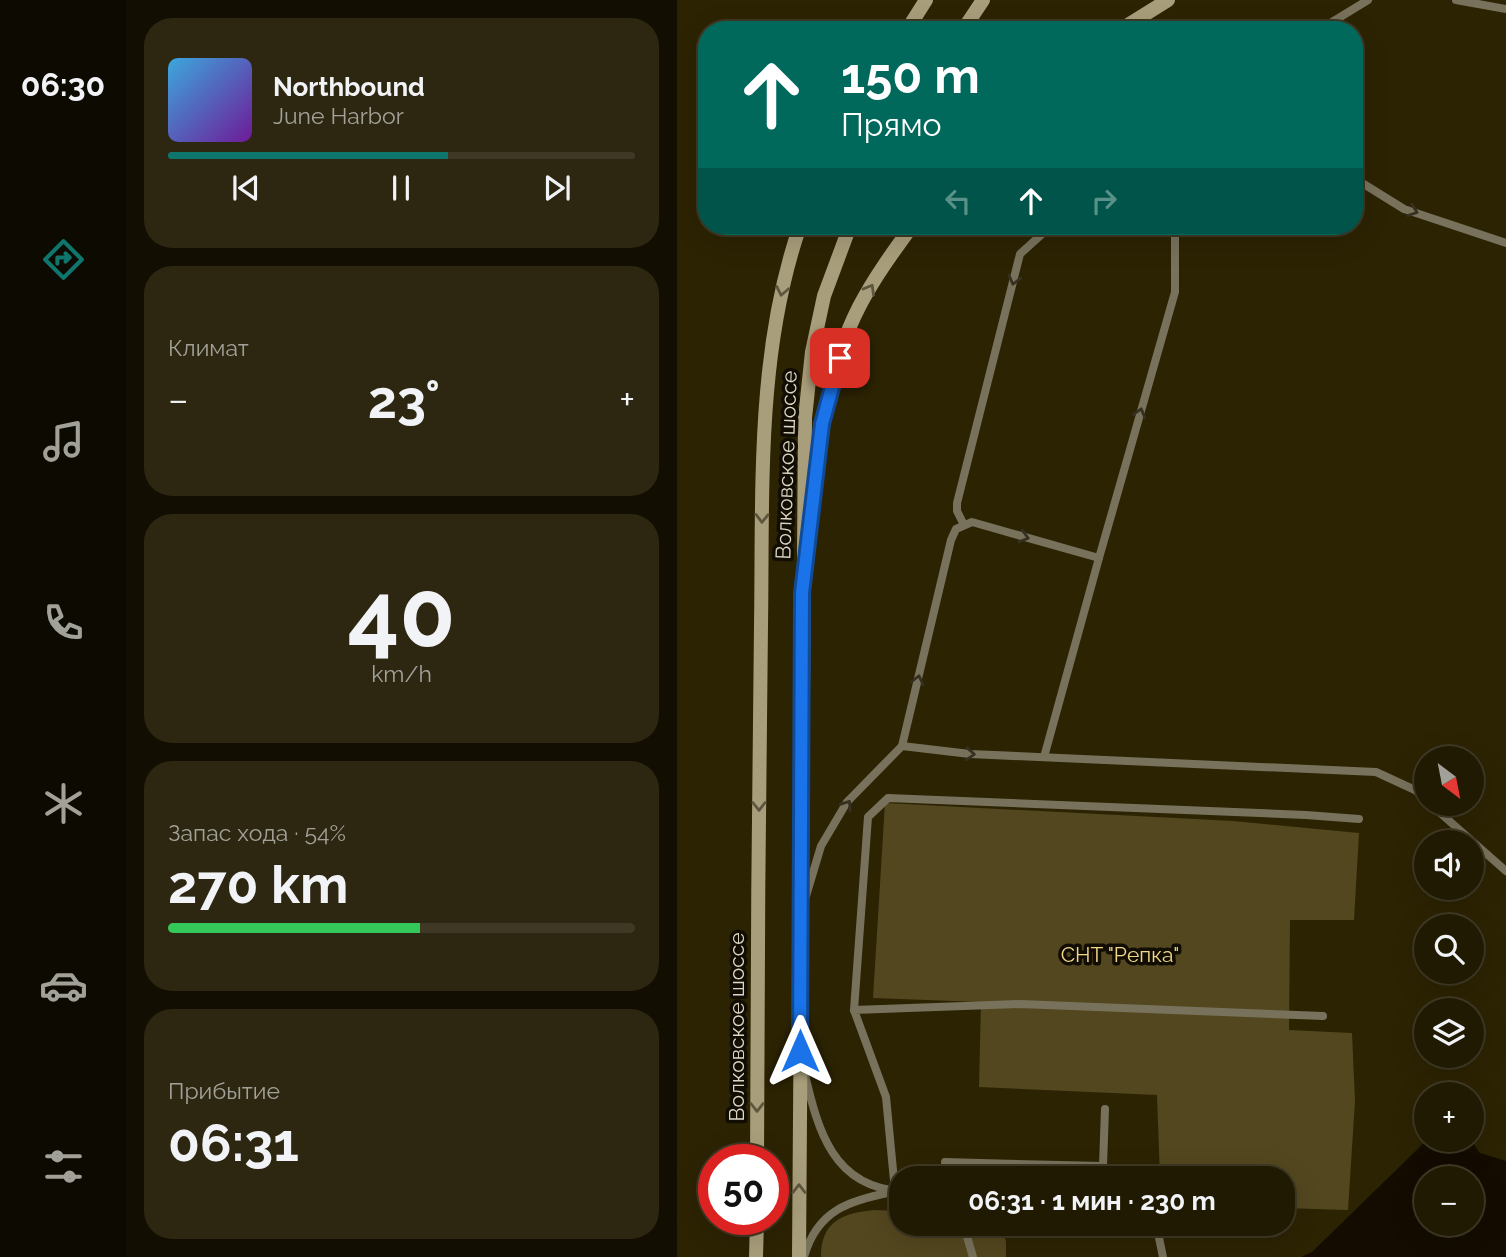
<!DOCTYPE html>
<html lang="ru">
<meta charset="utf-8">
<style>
:root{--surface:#211a02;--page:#2d2711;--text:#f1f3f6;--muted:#a2a199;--line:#3e3824;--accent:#0f766e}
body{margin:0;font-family:Raleway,sans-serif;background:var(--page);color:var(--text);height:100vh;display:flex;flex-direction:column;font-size:26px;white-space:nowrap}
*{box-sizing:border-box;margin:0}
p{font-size:23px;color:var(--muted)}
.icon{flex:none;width:38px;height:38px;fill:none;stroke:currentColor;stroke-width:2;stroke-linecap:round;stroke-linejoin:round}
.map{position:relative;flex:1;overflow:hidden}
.panel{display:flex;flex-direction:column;gap:18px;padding:18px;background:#120e01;width:551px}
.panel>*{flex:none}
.top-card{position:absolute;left:21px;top:21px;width:665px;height:214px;border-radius:28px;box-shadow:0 7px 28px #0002,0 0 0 2px var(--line);background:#00695c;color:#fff;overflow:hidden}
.needle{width:46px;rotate:148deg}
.fabs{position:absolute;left:737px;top:746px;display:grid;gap:14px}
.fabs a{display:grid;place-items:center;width:70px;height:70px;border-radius:50%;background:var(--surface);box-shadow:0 7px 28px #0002,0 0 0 2px var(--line);font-size:35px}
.speed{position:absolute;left:21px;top:1144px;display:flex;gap:14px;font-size:35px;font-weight:700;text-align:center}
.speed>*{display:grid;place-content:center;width:91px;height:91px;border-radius:50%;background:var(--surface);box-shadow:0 7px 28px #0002,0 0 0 2px var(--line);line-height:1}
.speed .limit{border:10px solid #d22;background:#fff;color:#111}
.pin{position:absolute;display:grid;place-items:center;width:60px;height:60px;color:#fff;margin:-30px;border-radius:14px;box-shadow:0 4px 10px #0006}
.me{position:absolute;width:77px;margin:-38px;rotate:0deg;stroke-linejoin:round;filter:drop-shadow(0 0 5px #0008)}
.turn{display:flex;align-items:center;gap:24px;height:147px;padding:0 28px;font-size:32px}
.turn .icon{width:91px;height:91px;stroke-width:2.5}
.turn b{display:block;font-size:49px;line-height:60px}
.lanes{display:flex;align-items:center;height:66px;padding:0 28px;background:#0003;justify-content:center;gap:35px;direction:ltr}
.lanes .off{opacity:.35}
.big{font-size:52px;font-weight:700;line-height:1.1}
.panel .widget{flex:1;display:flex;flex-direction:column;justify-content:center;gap:10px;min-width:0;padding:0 24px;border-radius:28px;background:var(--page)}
.panel .dial{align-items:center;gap:0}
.dial b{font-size:91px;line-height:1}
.song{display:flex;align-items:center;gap:21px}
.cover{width:84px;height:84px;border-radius:10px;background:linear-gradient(135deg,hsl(200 70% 55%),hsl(280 70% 35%))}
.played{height:7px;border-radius:4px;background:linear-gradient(90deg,var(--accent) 60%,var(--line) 60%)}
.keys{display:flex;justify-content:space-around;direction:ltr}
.heat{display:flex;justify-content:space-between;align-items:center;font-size:38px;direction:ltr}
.charge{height:10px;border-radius:5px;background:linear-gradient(90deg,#34c759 54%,var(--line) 0)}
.trip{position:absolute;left:212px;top:1166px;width:406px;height:70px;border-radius:28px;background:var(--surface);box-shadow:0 7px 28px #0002,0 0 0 2px var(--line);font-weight:700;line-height:70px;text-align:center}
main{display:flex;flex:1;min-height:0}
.tabs{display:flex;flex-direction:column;width:126px;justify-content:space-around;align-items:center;background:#0d0a01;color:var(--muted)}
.tabs .icon{width:49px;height:49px}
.tabs .on{color:var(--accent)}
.tabs b{font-size:32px;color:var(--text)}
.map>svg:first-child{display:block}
.green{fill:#53471f}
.water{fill:#140c00;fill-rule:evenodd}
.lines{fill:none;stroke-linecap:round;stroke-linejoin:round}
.lane{stroke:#78725c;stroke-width:8}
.secondary{stroke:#a99e7b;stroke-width:14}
.oneway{stroke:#353022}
.oneway2{stroke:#5d563f}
.route-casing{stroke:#114b97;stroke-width:18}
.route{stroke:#1a73e8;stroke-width:12}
.labels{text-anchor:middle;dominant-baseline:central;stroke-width:7;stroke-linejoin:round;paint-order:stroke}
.street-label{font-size:21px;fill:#dcd6c4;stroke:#110d03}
.park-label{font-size:21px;fill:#f0d888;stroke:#110d03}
</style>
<main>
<nav class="tabs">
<b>06:30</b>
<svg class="icon on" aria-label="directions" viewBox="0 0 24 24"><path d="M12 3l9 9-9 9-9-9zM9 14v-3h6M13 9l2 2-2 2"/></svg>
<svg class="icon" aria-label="music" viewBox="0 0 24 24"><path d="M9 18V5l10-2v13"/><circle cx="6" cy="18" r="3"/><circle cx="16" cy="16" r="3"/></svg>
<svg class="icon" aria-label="phone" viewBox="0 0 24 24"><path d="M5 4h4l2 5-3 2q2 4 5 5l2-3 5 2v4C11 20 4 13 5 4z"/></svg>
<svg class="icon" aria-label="climate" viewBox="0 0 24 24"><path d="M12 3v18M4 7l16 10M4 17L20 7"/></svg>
<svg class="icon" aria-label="car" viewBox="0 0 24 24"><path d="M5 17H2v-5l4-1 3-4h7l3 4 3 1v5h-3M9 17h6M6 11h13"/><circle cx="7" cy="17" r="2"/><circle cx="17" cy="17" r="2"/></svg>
<svg class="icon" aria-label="filters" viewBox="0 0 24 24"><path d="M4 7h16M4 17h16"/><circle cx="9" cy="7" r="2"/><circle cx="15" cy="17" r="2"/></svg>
</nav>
<section class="panel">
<div class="widget">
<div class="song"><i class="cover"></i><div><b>Northbound</b><p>June Harbor</p></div></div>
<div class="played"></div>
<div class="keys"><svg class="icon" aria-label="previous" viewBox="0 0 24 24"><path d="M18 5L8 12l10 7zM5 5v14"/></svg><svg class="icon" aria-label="pause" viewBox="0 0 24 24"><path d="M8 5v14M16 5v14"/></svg><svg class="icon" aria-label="next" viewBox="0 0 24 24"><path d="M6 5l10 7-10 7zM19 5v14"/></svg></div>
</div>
<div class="widget"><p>Климат</p>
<div class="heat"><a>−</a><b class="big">23°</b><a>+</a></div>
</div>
<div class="widget dial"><b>40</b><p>km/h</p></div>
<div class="widget"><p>Запас хода · 54%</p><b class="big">270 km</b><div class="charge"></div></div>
<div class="widget"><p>Прибытие</p><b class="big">06:31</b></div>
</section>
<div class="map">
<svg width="829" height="1257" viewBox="0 0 829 1257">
<rect width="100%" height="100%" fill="#2c2303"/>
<!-- green -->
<g class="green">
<polygon points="208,803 556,821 682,833 677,920 613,920 612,1030 675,1033 678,1101 671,1210 606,1208 606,1178 483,1178 480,1095 302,1087 304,1002 196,998"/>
<path d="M197,1210L224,1211V1223H324L329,1242V1257H144C144,1221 166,1213 197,1210Z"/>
</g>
<!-- water -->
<path class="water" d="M751,1139H793L803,1153L829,1161V1257H624L635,1252ZM749,1178H794V1223H749Z"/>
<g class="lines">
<!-- lane -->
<g class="lane">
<polyline points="779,0 829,9"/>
<polyline points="642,30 691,0"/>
<polyline points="677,178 727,209 829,243"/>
<polyline points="287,525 280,511 280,503 343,254 374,226"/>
<polyline points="225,746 293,754 699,772 738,790 749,801"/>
<polyline points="367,757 422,558"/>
<polyline points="752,803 829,871"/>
<polyline points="129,896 144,846 170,802 225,746 274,540 279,529 295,522 422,558 498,292 498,226"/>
<polyline points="177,1010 191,817 211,798 629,815 682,819"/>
<path d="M128,1075C141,1130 156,1187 224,1191"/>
<polyline points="268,1162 303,1163"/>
<polyline points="302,1178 303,1163 426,1166 428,1109"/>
<polyline points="218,1191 209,1097 177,1010 344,1004 646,1016"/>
<polyline points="286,1223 296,1257"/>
<polyline points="470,1223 481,1233 486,1257"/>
<path d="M127,1257C140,1210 173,1200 216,1192"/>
</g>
<!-- secondary -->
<g class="secondary">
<polyline points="230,30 249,0"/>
<polyline points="286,30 306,0"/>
<polyline points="443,30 491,0"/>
<path d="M135,511C143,443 150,369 182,307C197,278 216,252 235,226"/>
<path d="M80,1160C81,982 81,803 84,625C86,492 79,353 123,226"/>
<polyline points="79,1257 80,1220"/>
<polyline points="122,1257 128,418 135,352 147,296 173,226"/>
</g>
</g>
<!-- one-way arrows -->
<defs><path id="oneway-chevron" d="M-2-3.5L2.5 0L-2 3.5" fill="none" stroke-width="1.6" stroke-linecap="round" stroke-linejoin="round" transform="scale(1.75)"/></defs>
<g class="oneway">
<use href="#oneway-chevron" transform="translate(736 211) rotate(20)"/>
<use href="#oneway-chevron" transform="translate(337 280) rotate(104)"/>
<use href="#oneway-chevron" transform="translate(463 413) rotate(-74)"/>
<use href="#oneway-chevron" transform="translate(347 537) rotate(16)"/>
<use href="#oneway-chevron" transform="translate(241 680) rotate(-77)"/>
<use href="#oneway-chevron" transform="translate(293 754) rotate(4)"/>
<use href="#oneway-chevron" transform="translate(170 805) rotate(-55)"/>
</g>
<g class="oneway2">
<use href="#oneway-chevron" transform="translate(193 289) rotate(-60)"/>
<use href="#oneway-chevron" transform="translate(105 291) rotate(101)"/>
<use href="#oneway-chevron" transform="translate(85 518) rotate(91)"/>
<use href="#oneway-chevron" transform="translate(82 806) rotate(90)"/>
<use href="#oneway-chevron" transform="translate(80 1107) rotate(90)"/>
<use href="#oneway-chevron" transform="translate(122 1189) rotate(-90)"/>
</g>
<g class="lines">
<!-- route casing -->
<g class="route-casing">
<polyline id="route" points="123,1051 125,593 145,424 163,358"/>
</g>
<!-- route -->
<use href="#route" class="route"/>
</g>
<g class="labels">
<!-- street labels -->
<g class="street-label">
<text transform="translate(109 465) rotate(-88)">Волковское шоссе</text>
<text transform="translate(59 1027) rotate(-90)">Волковское шоссе</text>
</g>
<!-- park labels -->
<g class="park-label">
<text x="443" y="954">СНТ "Репка"</text>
</g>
</g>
</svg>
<div class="fabs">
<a><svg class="needle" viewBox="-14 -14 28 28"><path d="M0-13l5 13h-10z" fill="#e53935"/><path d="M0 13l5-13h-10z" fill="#a2a199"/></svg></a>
<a><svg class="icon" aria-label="sound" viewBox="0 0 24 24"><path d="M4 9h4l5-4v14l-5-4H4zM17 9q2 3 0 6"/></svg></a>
<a><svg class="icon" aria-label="search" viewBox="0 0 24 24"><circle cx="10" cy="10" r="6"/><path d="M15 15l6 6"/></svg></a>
<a><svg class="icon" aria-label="layers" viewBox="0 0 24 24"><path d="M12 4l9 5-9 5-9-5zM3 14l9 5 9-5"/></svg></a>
<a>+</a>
<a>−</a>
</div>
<div class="speed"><div class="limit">50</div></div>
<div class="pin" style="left:163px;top:358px;background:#d93025"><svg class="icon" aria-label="arrive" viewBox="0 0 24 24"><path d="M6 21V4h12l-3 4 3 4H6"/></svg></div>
<svg class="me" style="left:123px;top:1051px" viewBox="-20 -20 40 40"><path d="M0-17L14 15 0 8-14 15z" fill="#1a73e8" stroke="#fff" stroke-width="4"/></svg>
<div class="trip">06:31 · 1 мин · 230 m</div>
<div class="top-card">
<div class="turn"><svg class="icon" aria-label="ahead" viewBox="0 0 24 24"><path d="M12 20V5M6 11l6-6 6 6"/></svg><div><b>150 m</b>Прямо</div></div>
<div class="lanes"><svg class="icon off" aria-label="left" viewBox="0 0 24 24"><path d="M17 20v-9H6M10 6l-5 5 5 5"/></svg><svg class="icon" aria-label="ahead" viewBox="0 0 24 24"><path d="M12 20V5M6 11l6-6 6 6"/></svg><svg class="icon off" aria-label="right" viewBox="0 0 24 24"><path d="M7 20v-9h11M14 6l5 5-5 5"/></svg></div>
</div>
</div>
</main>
